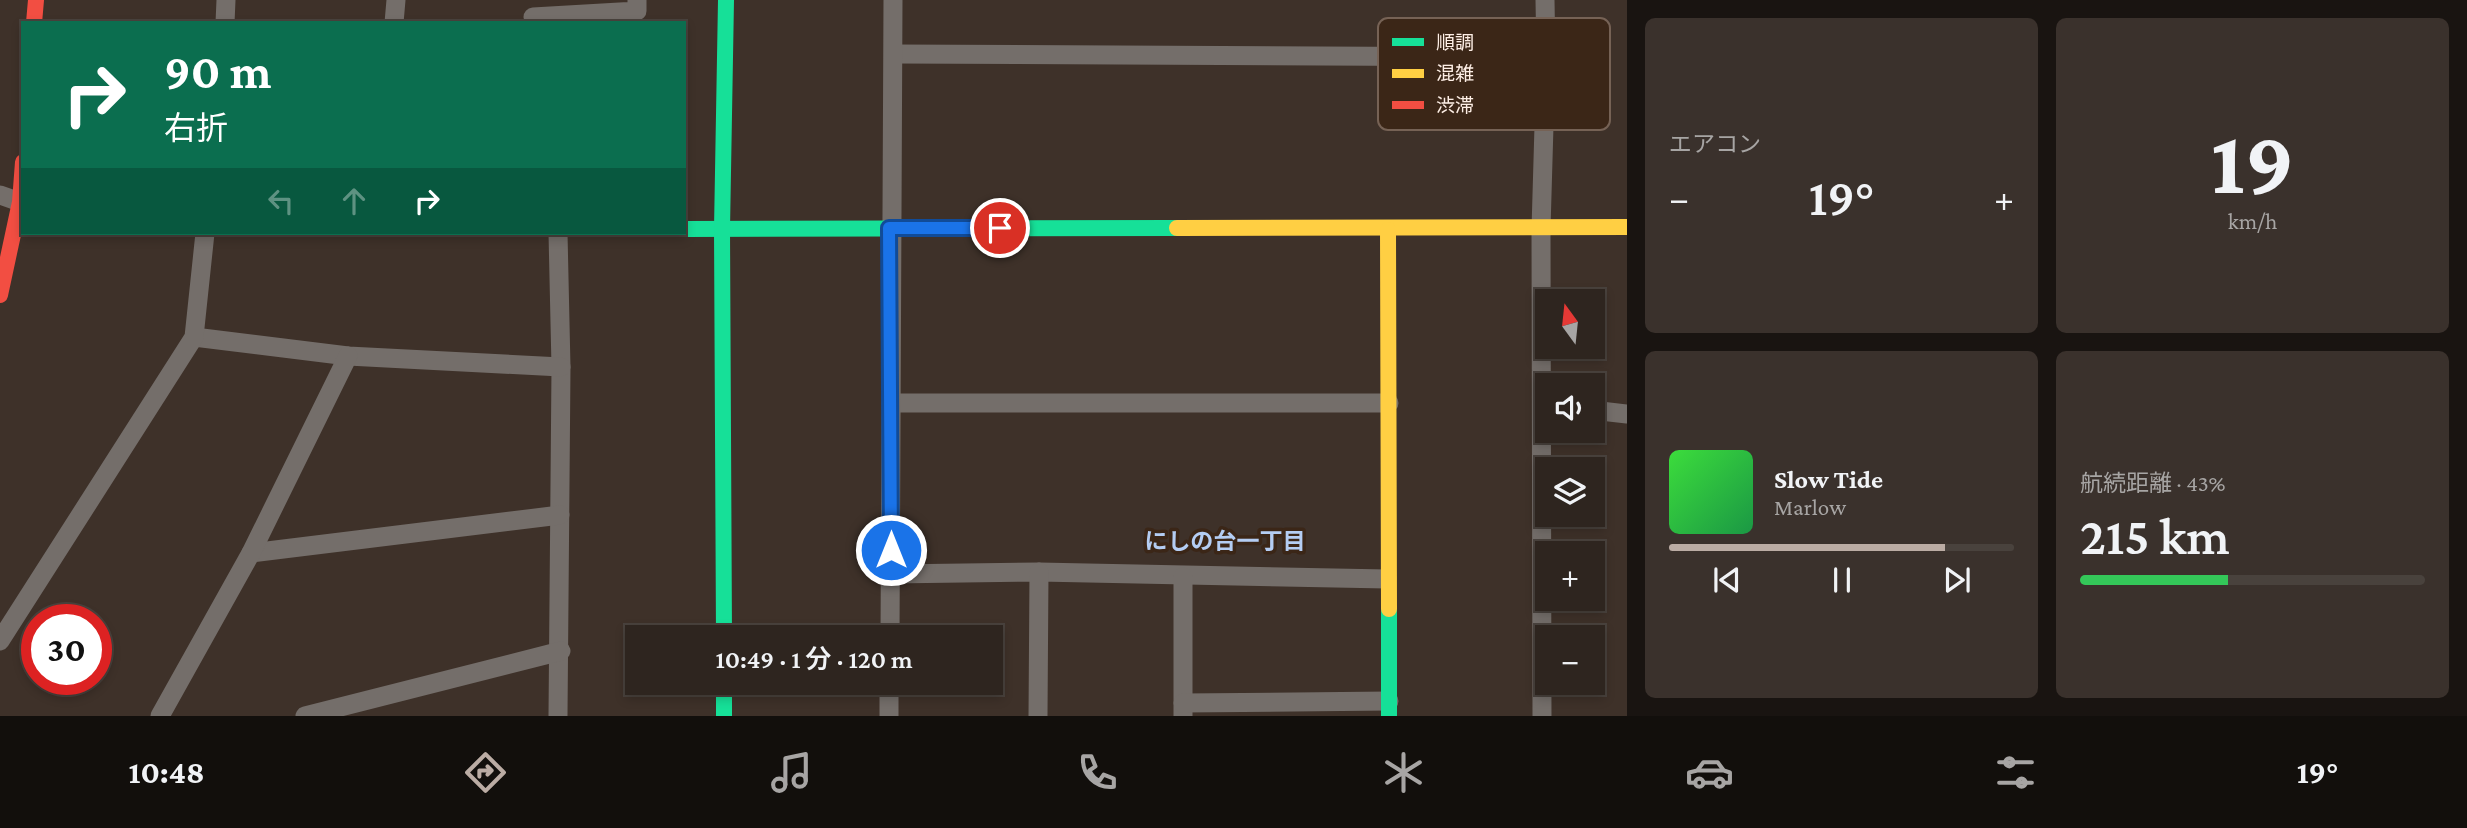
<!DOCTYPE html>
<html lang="ja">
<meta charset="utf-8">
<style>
:root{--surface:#2e251f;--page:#3a312c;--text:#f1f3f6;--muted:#a7a5a4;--line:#49423d;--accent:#bbaca4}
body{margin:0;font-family:"Crimson Pro","Noto Sans JP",serif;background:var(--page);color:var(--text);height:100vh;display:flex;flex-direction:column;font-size:26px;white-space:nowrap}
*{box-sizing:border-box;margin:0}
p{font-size:23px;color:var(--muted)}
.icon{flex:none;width:38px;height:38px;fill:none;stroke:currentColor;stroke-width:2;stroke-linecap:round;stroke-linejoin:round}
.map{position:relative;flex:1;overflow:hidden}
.details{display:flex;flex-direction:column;gap:18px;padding:18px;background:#191411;width:840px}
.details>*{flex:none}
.top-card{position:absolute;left:21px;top:21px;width:665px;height:214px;border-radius:0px;box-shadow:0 4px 10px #0003,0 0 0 2px var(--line);background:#0b6e4f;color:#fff;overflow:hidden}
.needle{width:46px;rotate:345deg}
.fabs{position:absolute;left:1535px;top:289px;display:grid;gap:14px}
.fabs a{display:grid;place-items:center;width:70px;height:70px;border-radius:0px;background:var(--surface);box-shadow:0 4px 10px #0003,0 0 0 2px var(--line);font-size:35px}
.speed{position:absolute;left:21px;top:604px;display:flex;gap:14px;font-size:35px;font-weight:700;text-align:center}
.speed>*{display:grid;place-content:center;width:91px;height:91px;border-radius:50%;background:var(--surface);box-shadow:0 4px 10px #0003,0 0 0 2px var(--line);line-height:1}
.speed .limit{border:10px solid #d22;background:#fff;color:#111}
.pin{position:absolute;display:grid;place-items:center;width:60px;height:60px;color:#fff;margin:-30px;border:4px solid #fff;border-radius:50%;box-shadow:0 2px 7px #0007}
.me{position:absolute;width:77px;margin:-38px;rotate:0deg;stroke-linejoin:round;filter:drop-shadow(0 0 5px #0008)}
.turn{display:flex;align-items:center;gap:24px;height:147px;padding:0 28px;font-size:32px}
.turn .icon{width:91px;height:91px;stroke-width:2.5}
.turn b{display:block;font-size:49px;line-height:60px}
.lanes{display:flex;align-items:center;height:66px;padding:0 28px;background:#0003;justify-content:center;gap:35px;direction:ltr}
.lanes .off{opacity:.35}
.big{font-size:52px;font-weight:600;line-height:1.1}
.details .card{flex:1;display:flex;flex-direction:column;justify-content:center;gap:10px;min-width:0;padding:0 24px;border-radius:10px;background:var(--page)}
.details .dial{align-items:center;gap:0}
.dial b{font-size:91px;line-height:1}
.song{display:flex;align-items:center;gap:21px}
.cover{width:84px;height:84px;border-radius:10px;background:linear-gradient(135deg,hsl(120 70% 55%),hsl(140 70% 35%))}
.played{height:7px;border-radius:4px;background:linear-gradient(90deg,var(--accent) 80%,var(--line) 80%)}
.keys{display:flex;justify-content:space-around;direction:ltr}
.heat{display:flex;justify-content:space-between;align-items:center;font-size:38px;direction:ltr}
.charge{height:10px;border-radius:5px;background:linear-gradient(90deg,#34c759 43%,var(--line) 0)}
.details .tiles{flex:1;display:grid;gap:18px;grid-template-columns:repeat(2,1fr)}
.trip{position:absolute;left:625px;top:625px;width:378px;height:70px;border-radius:0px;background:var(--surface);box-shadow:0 4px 10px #0003,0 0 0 2px var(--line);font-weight:600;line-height:70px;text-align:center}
.tab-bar{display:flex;height:112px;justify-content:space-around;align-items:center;background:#120f0c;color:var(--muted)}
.tab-bar .icon{width:49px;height:49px}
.tab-bar .selected{color:var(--accent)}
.tab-bar b{font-size:32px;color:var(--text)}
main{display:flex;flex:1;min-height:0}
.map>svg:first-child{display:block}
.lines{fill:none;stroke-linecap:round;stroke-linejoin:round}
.street{stroke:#746e6a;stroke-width:19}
.fast{stroke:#16e098;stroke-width:16}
.slow{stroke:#ffcf43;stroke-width:16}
.jam{stroke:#f24e42;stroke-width:16}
.route-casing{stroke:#114b97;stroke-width:18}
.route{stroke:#1a73e8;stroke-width:12}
.labels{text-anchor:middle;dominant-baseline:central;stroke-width:7;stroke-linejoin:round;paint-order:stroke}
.neighbourhood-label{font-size:23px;font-weight:bold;fill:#b4cdf3;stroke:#3b2617}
.key{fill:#3b2617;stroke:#766255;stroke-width:2}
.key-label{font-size:19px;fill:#feefe6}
</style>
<main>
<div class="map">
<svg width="1627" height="716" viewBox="0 0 1627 716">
<rect width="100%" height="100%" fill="#3e3129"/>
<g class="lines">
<!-- street -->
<g class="street">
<polyline points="533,17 637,11 637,0"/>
<polyline points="225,23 226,0"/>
<polyline points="394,23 396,0"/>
<polyline points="895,54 1546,57"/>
<polyline points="0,195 20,202"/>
<polyline points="558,233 561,367 558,716"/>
<polyline points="194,337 348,356 561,367"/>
<polyline points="891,403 1389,403"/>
<polyline points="1592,410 1627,414"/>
<polyline points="251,553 560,515"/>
<polyline points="891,574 1039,572 1387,579"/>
<polyline points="1183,577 1183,716"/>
<polyline points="890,637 893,0"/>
<polyline points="0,641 194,337 205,233"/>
<polyline points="1183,703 1389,701"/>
<polyline points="160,716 251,553 348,356"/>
<polyline points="305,716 561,651"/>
<polyline points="889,716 889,682"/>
<polyline points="1038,716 1039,572"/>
<polyline points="1542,716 1541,229 1546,57 1545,0"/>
</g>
<!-- fast -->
<g class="fast">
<polyline points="684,229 1177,228"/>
<polyline points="1389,609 1389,716"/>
<polyline points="724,637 722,229 726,0"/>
<polyline points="724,682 724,716"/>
</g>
<!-- slow -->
<g class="slow">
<polyline points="1177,228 1627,227"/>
<polyline points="1388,230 1389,609"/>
</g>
<!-- jam -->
<g class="jam">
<polyline points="34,23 36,0"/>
<polyline points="0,295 20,202 23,162"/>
</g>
</g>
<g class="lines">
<!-- route casing -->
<g class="route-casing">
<polyline id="route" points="891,550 889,228 1000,228"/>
</g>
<!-- route -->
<use href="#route" class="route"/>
</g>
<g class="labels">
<!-- neighbourhood labels -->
<g class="neighbourhood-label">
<text x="1225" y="541">にしの台一丁目</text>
</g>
</g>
<!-- legend -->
<rect x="1378" y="18" width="232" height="112" rx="10" class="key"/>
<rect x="1392" y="38" width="32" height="8" fill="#16e098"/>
<rect x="1392" y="69" width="32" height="9" fill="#ffcf43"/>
<rect x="1392" y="101" width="32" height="8" fill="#f24e42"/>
<g class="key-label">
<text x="1436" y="49">順調</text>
<text x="1436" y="80">混雑</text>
<text x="1436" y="112">渋滞</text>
</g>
</svg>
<div class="fabs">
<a><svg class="needle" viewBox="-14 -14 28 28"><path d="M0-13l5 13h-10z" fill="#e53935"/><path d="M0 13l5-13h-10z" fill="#a7a5a4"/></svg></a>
<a><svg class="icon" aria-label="sound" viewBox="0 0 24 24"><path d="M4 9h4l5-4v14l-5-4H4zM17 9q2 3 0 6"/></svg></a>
<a><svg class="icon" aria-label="layers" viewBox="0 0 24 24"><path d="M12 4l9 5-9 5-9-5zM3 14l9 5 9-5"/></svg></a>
<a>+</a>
<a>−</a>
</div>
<div class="speed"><div class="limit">30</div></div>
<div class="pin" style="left:1000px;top:228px;background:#d93025"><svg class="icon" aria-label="arrive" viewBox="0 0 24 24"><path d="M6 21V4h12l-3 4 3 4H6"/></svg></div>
<svg class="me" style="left:891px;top:550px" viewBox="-20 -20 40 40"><circle r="17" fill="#1a73e8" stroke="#fff" stroke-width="3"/><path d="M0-11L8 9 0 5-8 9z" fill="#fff"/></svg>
<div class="trip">10:49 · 1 分 · 120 m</div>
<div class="top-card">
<div class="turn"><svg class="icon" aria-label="right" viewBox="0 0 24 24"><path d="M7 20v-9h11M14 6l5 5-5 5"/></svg><div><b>90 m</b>右折</div></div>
<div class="lanes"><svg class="icon off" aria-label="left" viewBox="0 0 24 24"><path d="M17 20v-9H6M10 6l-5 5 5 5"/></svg><svg class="icon off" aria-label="ahead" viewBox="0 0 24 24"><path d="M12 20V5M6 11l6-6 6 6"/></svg><svg class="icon" aria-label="right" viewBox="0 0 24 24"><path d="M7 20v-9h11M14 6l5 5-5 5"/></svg></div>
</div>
</div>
<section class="details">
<div class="tiles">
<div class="card"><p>エアコン</p>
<div class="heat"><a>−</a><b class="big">19°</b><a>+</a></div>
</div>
<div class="card dial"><b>19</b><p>km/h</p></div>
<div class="card">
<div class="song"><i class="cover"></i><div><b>Slow Tide</b><p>Marlow</p></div></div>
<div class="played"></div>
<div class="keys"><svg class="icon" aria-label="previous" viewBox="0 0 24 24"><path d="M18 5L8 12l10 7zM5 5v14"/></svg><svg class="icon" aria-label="pause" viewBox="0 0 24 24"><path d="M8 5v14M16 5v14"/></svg><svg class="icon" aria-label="next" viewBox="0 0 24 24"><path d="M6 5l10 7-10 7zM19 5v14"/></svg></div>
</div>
<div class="card"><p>航続距離 · 43%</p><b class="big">215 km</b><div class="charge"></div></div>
</div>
</section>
</main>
<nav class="tab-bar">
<b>10:48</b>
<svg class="icon selected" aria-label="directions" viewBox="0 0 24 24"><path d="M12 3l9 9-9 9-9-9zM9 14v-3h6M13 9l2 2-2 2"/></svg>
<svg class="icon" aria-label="music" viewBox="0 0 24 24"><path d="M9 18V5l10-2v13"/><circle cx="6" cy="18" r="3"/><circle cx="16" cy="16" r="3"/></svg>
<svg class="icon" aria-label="phone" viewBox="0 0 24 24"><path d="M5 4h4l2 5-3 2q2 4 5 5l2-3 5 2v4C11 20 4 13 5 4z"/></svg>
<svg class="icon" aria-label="climate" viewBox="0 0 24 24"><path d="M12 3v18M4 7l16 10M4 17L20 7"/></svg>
<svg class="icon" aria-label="car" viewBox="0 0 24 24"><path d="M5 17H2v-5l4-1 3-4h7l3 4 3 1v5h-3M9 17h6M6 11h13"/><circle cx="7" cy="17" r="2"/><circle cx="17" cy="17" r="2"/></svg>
<svg class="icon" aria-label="filters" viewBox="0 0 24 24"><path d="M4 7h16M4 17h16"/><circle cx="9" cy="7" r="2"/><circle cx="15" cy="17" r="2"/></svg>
<b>19°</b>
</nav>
